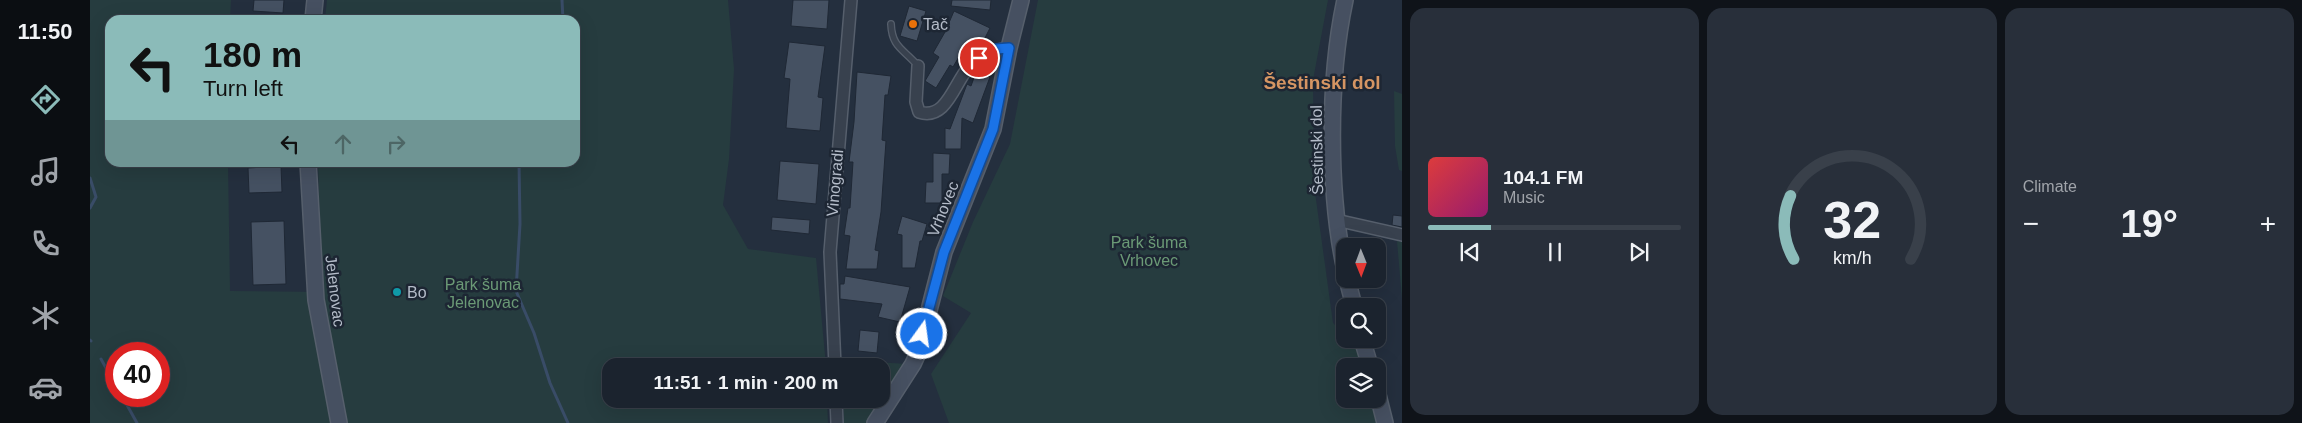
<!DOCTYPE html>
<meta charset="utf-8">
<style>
:root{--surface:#1b232e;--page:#282f3a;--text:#f1f3f6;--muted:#a0a4aa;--line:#39404a;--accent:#8bbbb9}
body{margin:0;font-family:Helvetica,sans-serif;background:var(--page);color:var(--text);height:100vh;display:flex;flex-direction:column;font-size:19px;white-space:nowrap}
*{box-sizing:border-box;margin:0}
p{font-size:16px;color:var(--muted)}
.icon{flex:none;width:28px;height:28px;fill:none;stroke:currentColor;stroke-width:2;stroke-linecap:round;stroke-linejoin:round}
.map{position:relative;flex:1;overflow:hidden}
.panel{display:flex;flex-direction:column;gap:8px;padding:8px;background:#0f1319;width:900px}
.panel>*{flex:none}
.banner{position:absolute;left:15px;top:15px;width:475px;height:152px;border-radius:15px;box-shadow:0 5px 20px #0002,0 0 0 1px var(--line);background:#8bbbb9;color:#111;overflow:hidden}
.needle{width:32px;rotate:179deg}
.buttons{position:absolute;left:1246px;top:238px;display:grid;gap:10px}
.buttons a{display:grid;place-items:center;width:50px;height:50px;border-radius:10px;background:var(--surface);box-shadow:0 5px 20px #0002,0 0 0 1px var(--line);font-size:25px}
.speed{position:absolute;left:15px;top:342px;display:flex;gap:10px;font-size:25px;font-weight:700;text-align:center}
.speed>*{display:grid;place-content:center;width:65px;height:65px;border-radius:50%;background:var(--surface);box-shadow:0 5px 20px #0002,0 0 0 1px var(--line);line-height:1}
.speed .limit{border:8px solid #d22;background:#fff;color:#111}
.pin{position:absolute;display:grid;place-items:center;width:42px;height:42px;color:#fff;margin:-21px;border:2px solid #fff;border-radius:50%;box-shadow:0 1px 5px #0007}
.me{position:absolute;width:55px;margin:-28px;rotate:14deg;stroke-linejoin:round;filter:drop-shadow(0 0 4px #0008)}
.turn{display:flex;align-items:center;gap:18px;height:105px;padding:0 15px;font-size:22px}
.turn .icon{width:65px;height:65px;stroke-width:2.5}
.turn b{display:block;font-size:35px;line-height:42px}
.lanes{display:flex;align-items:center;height:48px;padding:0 15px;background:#0003;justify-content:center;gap:25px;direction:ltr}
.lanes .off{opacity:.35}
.big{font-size:38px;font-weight:700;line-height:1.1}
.panel .tile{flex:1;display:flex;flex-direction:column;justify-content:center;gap:8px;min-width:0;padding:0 18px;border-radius:15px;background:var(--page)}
.panel .dial{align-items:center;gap:0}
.dial svg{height:130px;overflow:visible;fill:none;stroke:var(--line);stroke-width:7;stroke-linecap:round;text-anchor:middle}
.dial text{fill:var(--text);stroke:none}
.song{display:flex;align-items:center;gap:15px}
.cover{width:60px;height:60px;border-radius:8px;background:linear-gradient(135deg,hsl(0 70% 55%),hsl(320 70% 35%))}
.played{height:5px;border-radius:2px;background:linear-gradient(90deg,var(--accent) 25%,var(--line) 25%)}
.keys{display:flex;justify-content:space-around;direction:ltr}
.heat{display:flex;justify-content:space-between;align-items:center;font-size:28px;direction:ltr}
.panel .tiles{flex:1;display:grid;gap:8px;grid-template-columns:repeat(3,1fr)}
.trip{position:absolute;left:512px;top:358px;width:288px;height:50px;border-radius:15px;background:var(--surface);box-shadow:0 5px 20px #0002,0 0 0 1px var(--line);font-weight:700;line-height:50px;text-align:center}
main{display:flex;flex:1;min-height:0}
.tab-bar{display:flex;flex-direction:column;width:90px;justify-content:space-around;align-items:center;background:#0b0e12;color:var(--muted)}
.tab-bar .icon{width:35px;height:35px}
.tab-bar .selected{color:var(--accent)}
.tab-bar b{font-size:22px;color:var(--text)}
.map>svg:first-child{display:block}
.green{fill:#263c3f;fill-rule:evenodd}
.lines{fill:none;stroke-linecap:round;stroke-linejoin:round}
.stream{stroke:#394c67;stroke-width:3}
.building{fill:#455162;stroke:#1f2835}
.lane-casing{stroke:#565f6c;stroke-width:8}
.street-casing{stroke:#565f6c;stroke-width:14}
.secondary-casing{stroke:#565f6c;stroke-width:18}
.lane{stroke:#38414e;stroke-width:5.5}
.street{stroke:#38414e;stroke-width:11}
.secondary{stroke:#465061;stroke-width:15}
.route-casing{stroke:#114b97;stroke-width:12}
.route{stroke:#1a73e8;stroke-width:9}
.food-dot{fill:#e8710a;stroke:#1d2633;stroke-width:2}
.culture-dot{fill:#0f9aa8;stroke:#1d2633;stroke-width:2}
.labels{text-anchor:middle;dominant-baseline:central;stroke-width:5;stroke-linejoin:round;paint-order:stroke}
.poi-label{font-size:16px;fill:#b4bcc9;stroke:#1d2633;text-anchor:start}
.street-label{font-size:16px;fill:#b4bcc9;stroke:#1d2633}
.park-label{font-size:16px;fill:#6b9a76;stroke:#1d2633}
.quarter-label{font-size:19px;font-weight:bold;fill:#d59563;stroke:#1d2633}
</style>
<main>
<nav class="tab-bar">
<b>11:50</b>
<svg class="icon selected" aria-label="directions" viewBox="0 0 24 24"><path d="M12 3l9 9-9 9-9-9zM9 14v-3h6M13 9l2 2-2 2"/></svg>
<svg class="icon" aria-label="music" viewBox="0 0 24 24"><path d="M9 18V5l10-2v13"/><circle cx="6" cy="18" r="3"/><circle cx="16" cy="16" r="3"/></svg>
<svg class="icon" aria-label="phone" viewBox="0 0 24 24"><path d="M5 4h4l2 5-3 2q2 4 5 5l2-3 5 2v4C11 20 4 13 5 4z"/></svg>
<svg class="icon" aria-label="climate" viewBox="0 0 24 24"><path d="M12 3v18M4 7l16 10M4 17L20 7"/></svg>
<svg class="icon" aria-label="car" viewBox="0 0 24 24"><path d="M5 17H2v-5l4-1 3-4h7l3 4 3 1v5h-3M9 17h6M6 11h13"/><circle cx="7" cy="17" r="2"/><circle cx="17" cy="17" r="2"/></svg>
</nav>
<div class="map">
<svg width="1312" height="423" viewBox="0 0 1312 423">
<rect width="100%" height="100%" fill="#242f3e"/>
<!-- green -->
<g class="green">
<path d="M0,0H141L140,20H20V162L138,163L140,291L232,292L228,163L485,162V20H235L237,0H638L644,69L639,159L633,205L658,249L726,258L736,366H521V399H737L738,423H0ZM26,354H69V396H26Z"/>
<polygon points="948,0 1238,0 1223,80 1224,185 1243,323 1255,335 1255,339 1259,339 1272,352 1275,366 1255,366 1255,399 1282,399 1287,423 859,423 841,374 881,313 853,296 883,222 920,144"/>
<polygon points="1304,91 1312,94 1312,171 1309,170 1305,146"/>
<polygon points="1307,241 1312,242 1312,299"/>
<polygon points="752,360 818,364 779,423 754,423 753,399 791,399 791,366 752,366"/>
</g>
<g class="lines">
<!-- stream -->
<g class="stream">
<polyline points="472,0 473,20"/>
<polyline points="429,162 430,224 426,291 444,333 460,383 478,423"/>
<polyline points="0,178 6,197 0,208"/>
<polyline points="0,340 1,341"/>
<polyline points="11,359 26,386"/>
<polyline points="32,396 47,423"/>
</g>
</g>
<!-- building -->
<g class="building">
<polygon points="164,0 194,0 193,13 163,11"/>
<polygon points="703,0 739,0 737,29 701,26"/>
<polygon points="862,0 901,0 900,10 861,6"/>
<polygon points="819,6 836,11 827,41 810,36"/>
<polygon points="864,11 900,28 892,44 885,41 883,46 877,43 863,67 860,65 846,88 835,81 849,57 843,53 855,32"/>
<polygon points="699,42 735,46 728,97 733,98 730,131 696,128 700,79 694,78"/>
<polygon points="767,72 801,76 798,95 795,95 792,140 796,141 791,212 785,250 789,251 787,269 756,269 760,236 754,235 758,208 760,208 763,162 759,162 764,122"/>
<polygon points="886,72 900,77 883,123 872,118 871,149 855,149 855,128 860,129 877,84 881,86"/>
<polygon points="843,153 860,154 859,174 852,174 852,203 835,203 836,182 843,182"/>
<polygon points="690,161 729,164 726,204 687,200"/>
<polygon points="191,166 192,192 159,193 158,168"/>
<polygon points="1303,215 1312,216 1312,227 1302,225"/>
<polygon points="812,216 837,224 832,241 830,241 825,268 812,268 812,235 807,234"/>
<polygon points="682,217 720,220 719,234 681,230"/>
<polygon points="194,221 196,284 163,285 161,222"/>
<polygon points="755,276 820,287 810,322 788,317 792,304 750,299 750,284 754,284"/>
<polygon points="770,330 789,332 787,353 768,351"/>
</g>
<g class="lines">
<!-- lane casing -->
<g class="lane-casing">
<path id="lane" d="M801,24C802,48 814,49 828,66"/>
</g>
<!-- street casing -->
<g class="street-casing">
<g id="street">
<path d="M828,66L826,102L829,112C856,121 864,84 878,68C889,56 904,50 919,48"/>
<polyline points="1246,220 1312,235"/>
<polyline points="745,366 740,252 761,0"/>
<polyline points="746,399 747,423"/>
</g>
</g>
<!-- secondary casing -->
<g class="secondary-casing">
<g id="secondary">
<path d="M1255,0C1238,79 1238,192 1255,270"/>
<polyline points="223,20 225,0"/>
<polyline points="218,162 226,300 249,423"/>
<polyline points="1257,279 1264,306"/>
<polyline points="1272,339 1280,366"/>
<polyline points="1288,395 1295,423"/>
<polyline points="785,423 823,364 828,353 854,252 903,129 919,48 931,0"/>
</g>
</g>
<!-- lane -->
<use href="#lane" class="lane"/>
<!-- street -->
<use href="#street" class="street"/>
<!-- secondary -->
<use href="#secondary" class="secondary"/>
</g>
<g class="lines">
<!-- route casing -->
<g class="route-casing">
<polyline id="route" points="832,334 854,252 903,129 919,48 906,49 889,58"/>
</g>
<!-- route -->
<use href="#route" class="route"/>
</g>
<!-- markers -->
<circle class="food-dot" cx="823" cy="24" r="5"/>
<circle class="culture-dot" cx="307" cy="292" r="5"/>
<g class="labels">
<!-- poi labels -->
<g class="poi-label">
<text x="833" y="24">Tač</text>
<text x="317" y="292">Bo</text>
</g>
<!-- street labels -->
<g class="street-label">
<text transform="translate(1227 150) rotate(-91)">Šestinski dol</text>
<text transform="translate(745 183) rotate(-85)">Vinogradi</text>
<text transform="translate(853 209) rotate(-68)">Vrhovec</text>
<text transform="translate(245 291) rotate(83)">Jelenovac</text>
</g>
<!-- park labels -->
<g class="park-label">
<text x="1059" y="242">Park šuma<tspan x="1059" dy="18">Vrhovec</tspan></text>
<text x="393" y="284">Park šuma<tspan x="393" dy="18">Jelenovac</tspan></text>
</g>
<!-- quarter labels -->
<g class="quarter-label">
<text x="1232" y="82">Šestinski dol</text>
</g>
</g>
</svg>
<div class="buttons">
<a><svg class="needle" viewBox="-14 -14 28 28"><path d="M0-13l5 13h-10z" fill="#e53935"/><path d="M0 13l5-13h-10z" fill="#a0a4aa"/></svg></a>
<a><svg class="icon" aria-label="search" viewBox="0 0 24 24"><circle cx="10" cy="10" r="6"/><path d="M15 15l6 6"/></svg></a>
<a><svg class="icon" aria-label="layers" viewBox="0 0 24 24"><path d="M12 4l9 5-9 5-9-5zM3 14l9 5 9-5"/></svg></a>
</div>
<div class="speed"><div class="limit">40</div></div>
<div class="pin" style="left:889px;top:58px;background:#d93025"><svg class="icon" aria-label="arrive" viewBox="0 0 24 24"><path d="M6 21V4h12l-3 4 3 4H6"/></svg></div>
<svg class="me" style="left:832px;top:334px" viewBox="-20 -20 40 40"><circle r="17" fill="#1a73e8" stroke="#fff" stroke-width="3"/><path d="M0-11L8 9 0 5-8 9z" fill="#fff"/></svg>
<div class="trip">11:51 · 1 min · 200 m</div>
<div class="banner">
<div class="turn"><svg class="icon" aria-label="left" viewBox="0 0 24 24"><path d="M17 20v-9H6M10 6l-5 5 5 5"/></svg><div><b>180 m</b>Turn left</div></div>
<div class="lanes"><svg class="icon" aria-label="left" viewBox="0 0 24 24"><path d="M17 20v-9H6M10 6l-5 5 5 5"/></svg><svg class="icon off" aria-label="ahead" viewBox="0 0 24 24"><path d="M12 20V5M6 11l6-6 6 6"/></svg><svg class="icon off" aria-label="right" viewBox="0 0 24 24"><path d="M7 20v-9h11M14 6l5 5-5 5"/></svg></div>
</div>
</div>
<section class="panel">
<div class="tiles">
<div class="tile">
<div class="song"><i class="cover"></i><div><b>104.1 FM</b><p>Music</p></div></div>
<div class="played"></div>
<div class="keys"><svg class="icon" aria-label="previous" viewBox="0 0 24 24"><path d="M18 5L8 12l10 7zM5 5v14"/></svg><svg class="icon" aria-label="pause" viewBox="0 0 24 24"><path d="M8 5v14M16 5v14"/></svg><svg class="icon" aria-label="next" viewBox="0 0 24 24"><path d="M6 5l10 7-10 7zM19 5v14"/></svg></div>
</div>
<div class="tile dial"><svg viewBox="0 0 100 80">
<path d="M14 69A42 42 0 1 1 86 69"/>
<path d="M14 69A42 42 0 0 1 12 30" stroke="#8bbbb9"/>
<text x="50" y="56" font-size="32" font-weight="700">32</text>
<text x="50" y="72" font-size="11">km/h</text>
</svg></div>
<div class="tile"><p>Climate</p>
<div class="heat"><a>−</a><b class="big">19°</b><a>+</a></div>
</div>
</div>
</section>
</main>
